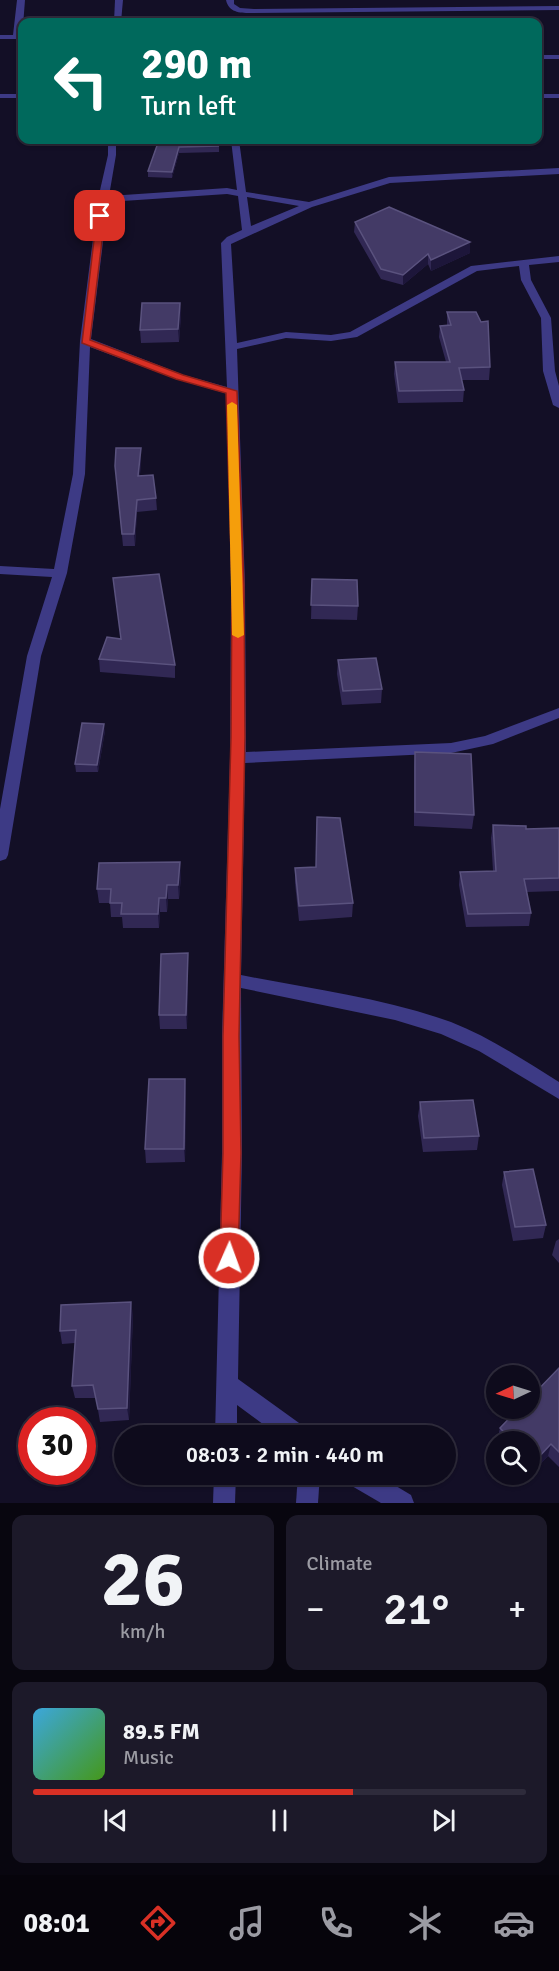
<!DOCTYPE html>
<meta charset="utf-8">
<style>
:root{--surface:#0e0b1c;--page:#1c1929;--text:#f1f3f6;--muted:#9b9ba3;--line:#2e2b3b;--accent:#d93025}
body{margin:0;font-family:Signika,sans-serif;background:var(--page);color:var(--text);height:100vh;display:flex;flex-direction:column;font-size:22px;white-space:nowrap}
*{box-sizing:border-box;margin:0}
p{font-size:20px;color:var(--muted)}
.icon{flex:none;width:33px;height:33px;fill:none;stroke:currentColor;stroke-width:2;stroke-linecap:round;stroke-linejoin:round}
.map{position:relative;height:1503px;overflow:hidden}
.side{display:flex;flex-direction:column;gap:12px;padding:12px;background:#08060f;flex:1}
.side>*{flex:none}
.guide{position:absolute;left:18px;top:18px;width:524px;height:126px;border-radius:12px;box-shadow:0 2px 4px #0004,0 0 0 2px var(--line);background:#00695c;color:#fff;overflow:hidden}
.needle{width:39px;rotate:266deg}
.fabs{position:absolute;left:486px;top:1365px;display:grid;gap:12px}
.fabs a{display:grid;place-items:center;width:54px;height:54px;border-radius:50%;background:var(--surface);box-shadow:0 2px 4px #0004,0 0 0 2px var(--line);font-size:30px}
.speed{position:absolute;left:18px;top:1407px;display:flex;gap:12px;font-size:30px;font-weight:700;text-align:center}
.speed>*{display:grid;place-content:center;width:78px;height:78px;border-radius:50%;background:var(--surface);box-shadow:0 2px 4px #0004,0 0 0 2px var(--line);line-height:1}
.speed .limit{border:9px solid #d22;background:#fff;color:#111}
.pin{position:absolute;display:grid;place-items:center;width:51px;height:51px;color:#fff;margin:-26px;border-radius:12px;box-shadow:0 3px 9px #0006}
.me{position:absolute;width:66px;margin:-33px;rotate:2deg;stroke-linejoin:round;filter:drop-shadow(0 0 4px #0008)}
.turn{display:flex;align-items:center;gap:21px;height:126px;padding:0 24px;font-size:27px}
.turn .icon{width:78px;height:78px;stroke-width:2.5}
.turn b{display:block;font-size:42px;line-height:51px}
.big{font-size:45px;font-weight:600;line-height:1.1}
.side .widget{flex:1;display:flex;flex-direction:column;justify-content:center;gap:9px;min-width:0;padding:0 21px;border-radius:12px;background:var(--page)}
.side .dial{align-items:center;gap:0}
.dial b{font-size:78px;line-height:1}
.song{display:flex;align-items:center;gap:18px}
.cover{width:72px;height:72px;border-radius:9px;background:linear-gradient(135deg,hsl(200 70% 55%),hsl(100 70% 35%))}
.played{height:6px;border-radius:3px;background:linear-gradient(90deg,var(--accent) 65%,var(--line) 65%)}
.keys{display:flex;justify-content:space-around;direction:ltr}
.heat{display:flex;justify-content:space-between;align-items:center;font-size:33px;direction:ltr}
.side .tiles{flex:1;display:grid;gap:12px;grid-template-columns:1fr 1fr}
.widget:last-child{grid-column:span 2}
.trip{position:absolute;left:114px;top:1425px;width:342px;height:60px;border-radius:30px;background:var(--surface);box-shadow:0 2px 4px #0004,0 0 0 2px var(--line);font-weight:600;line-height:60px;text-align:center}
.dock{display:flex;height:96px;justify-content:space-around;align-items:center;background:#06040b;color:var(--muted)}
.dock .icon{width:42px;height:42px}
.dock .selected{color:var(--accent)}
.dock b{font-size:27px;color:var(--text)}
.map>svg:first-child{display:block}
.lines{fill:none;stroke-linecap:round;stroke-linejoin:round}
.street{fill:#3d3a85;fill-rule:evenodd}
.wall{fill:#312854}
.shaded-wall{fill:#1d163a}
.building{fill:#433a66;stroke:#5a527e;stroke-width:1.5}
.route{fill:#d93025;stroke:#8d1f18;stroke-width:1.5}
.slow{fill:#f59e0b}
</style>
<div class="map">
<svg width="559" height="1503" viewBox="0 0 559 1503">
<rect width="100%" height="100%" fill="#130f26"/>
<g class="lines">
<!-- street -->
<g class="street">
<polygon points="17,0 25,0 22,39 0,39 0,35 13,35"/>
<polygon points="115,0 123,0 121,22 114,22"/>
<path d="M226,0H234V4L240,8L254,9L559,6V10L254,13C243,13 229,14 226,0Z"/>
<rect x="537" y="55" width="22" height="4"/>
<rect x="0" y="94" width="22" height="4"/>
<rect x="537" y="94" width="22" height="4"/>
<path d="M108,140H116V155L109,196L227,188L237,190L231,140H239L246,192L309,202L389,177L559,168V174L390,183L312,207L231,244L237,343L286,332L331,335L350,332L471,266L559,256V262L529,265L531,280L551,318L555,371L559,386V408L553,405L543,371L541,318L521,280L519,266L477,271L357,337L331,341L286,338L237,349L245,585L246,752L451,743L485,736L559,708V718L493,744L451,753L245,763L241,975C310,989 384,998 451,1022C489,1037 524,1060 559,1082V1099L479,1051L441,1034L395,1020L241,988L242,1153L238,1379L306,1428L309,1436H279L237,1405V1436H215L222,1153V1036L230,758L231,585L228,394L176,379L90,347L85,474L67,573L41,656L8,855L6,859L0,861V809L27,656L52,577L0,574V566L54,569L73,474L80,341L98,199L108,155ZM227,194L238,196L242,230L227,237L221,243L227,387L184,375L91,339L108,202ZM247,197L299,206L251,226Z"/>
<polygon points="214,1474 236,1474 235,1503 213,1503"/>
<polygon points="298,1474 320,1474 318,1503 296,1503"/>
<polygon points="342,1474 376,1474 411,1495 414,1503 381,1503 345,1482"/>
</g>
</g>
<!-- wall -->
<g class="wall">
<polygon points="159,140 219,146 219,152 179,153 172,178 148,177 148,171"/>
<polygon points="306,140 350,140 342,140 342,143 306,143"/>
<polygon points="355,222 470,242 470,253 431,271 428,264 403,285 381,279 354,232"/>
<polygon points="180,303 181,315 179,342 141,343 140,330"/>
<polygon points="447,312 490,367 489,380 461,380 464,390 463,402 398,403 394,374 395,362 446,362 439,337 440,326 447,325"/>
<polygon points="141,459 140,475 156,498 157,510 137,512 135,546 123,546 115,466"/>
<polygon points="113,578 175,665 175,678 100,672 99,659 121,638"/>
<polygon points="312,579 358,606 357,620 311,619"/>
<polygon points="338,660 382,689 381,703 342,705 337,674"/>
<polygon points="105,731 98,772 76,772 75,764"/>
<polygon points="415,752 474,815 472,829 414,826 414,766"/>
<polygon points="493,825 526,829 559,828 559,891 527,892 531,913 529,926 466,927 459,885 460,872 493,871 491,838"/>
<polygon points="295,868 353,903 352,917 299,921 295,883"/>
<polygon points="181,876 179,899 168,899 167,912 160,912 159,928 123,928 122,917 111,917 110,903 99,903 97,889"/>
<polygon points="188,967 187,1029 160,1029 159,1015"/>
<polygon points="186,1093 185,1162 146,1163 145,1149"/>
<polygon points="420,1102 479,1136 477,1150 423,1152 418,1116"/>
<polygon points="504,1172 546,1225 543,1238 513,1241 502,1185"/>
<polygon points="559,1239 559,1263 552,1255 556,1241"/>
<polygon points="133,1315 129,1420 100,1422 96,1398 75,1398 72,1386 75,1343 62,1344 60,1331"/>
<polygon points="559,1368 559,1467 548,1456 531,1474 530,1472 530,1442 498,1442 497,1441 500,1428"/>
</g>
<!-- shaded-wall -->
<g class="shaded-wall">
<polygon points="179,147 179,153 172,178 172,172"/>
<polygon points="470,242 470,253 431,271 431,260"/>
<polygon points="428,254 428,264 403,285 403,275"/>
<polygon points="180,303 181,315 179,342 178,329"/>
<polygon points="141,448 141,459 139,488 138,476"/>
<polygon points="137,500 137,512 135,546 134,534"/>
<polygon points="104,724 105,731 98,772 97,765"/>
<polygon points="180,862 181,876 179,899 178,885"/>
<polygon points="167,885 168,899 167,912 166,898"/>
<polygon points="159,898 160,912 159,928 158,914"/>
<polygon points="188,953 188,967 187,1029 186,1015"/>
<polygon points="185,1079 186,1093 185,1162 184,1149"/>
<polygon points="131,1302 133,1315 129,1420 127,1408"/>
<polygon points="551,1444 548,1456 531,1474 534,1462"/>
</g>
<!-- building -->
<g class="building">
<rect x="313" y="21" width="23" height="1"/>
<polygon points="159,140 205,140 219,146 179,147 172,172 148,171"/>
<polygon points="389,207 470,242 431,260 428,254 403,275 381,269 355,222"/>
<polygon points="142,303 180,303 178,329 140,330"/>
<polygon points="447,312 476,312 481,322 488,321 490,367 459,368 464,390 399,391 395,362 450,362 440,326 451,325"/>
<polygon points="116,448 141,448 138,476 153,475 156,498 137,500 134,534 122,534 115,466"/>
<polygon points="159,574 175,665 99,659 107,637 121,639 113,578"/>
<polygon points="312,579 357,580 358,606 311,605"/>
<polygon points="376,658 382,689 343,691 338,660"/>
<polygon points="82,723 104,724 97,765 75,764"/>
<polygon points="415,752 471,754 474,815 415,812"/>
<polygon points="317,817 340,818 353,903 299,906 295,868 316,867"/>
<polygon points="493,825 526,826 526,829 559,828 559,878 524,879 531,913 468,914 460,872 496,871"/>
<polygon points="180,862 178,885 167,885 166,898 159,898 158,914 121,914 122,903 110,903 111,889 97,889 99,863"/>
<polygon points="188,953 186,1015 159,1015 161,954"/>
<polygon points="149,1079 185,1079 184,1149 145,1149"/>
<polygon points="473,1100 479,1136 424,1138 420,1102"/>
<polygon points="533,1169 546,1225 515,1227 504,1172"/>
<polygon points="131,1302 127,1408 98,1409 93,1385 72,1386 76,1330 60,1331 61,1305"/>
<polygon points="559,1368 559,1452 551,1444 534,1462 530,1457 530,1442 513,1442 500,1428 519,1408 530,1408 530,1398"/>
</g>
<!-- route -->
<polygon class="route" points="97,214 105,216 90,340 183,375 237,391 244,585 245,737 239,1036 241,1153 238,1258 235,1264 229,1267 222,1264 220,1258 223,1153 223,1036 231,737 232,585 226,393 176,379 82,343"/>
<!-- slow -->
<polygon class="slow" points="232,402 237,405 244,635 238,638 232,635 227,405"/>
</svg>
<div class="fabs">
<a><svg class="needle" viewBox="-14 -14 28 28"><path d="M0-13l5 13h-10z" fill="#e53935"/><path d="M0 13l5-13h-10z" fill="#9b9ba3"/></svg></a>
<a><svg class="icon" aria-label="search" viewBox="0 0 24 24"><circle cx="10" cy="10" r="6"/><path d="M15 15l6 6"/></svg></a>
</div>
<div class="speed"><div class="limit">30</div></div>
<div class="pin" style="left:100px;top:216px;background:#d93025"><svg class="icon" aria-label="arrive" viewBox="0 0 24 24"><path d="M6 21V4h12l-3 4 3 4H6"/></svg></div>
<svg class="me" style="left:229px;top:1258px" viewBox="-20 -20 40 40"><circle r="17" fill="#d93025" stroke="#fff" stroke-width="3"/><path d="M0-11L8 9 0 5-8 9z" fill="#fff"/></svg>
<div class="trip">08:03 · 2 min · 440 m</div>
<div class="guide">
<div class="turn"><svg class="icon" aria-label="left" viewBox="0 0 24 24"><path d="M17 20v-9H6M10 6l-5 5 5 5"/></svg><div><b>290 m</b>Turn left</div></div>
</div>
</div>
<section class="side">
<div class="tiles">
<div class="widget dial"><b>26</b><p>km/h</p></div>
<div class="widget"><p>Climate</p>
<div class="heat"><a>−</a><b class="big">21°</b><a>+</a></div>
</div>
<div class="widget">
<div class="song"><i class="cover"></i><div><b>89.5 FM</b><p>Music</p></div></div>
<div class="played"></div>
<div class="keys"><svg class="icon" aria-label="previous" viewBox="0 0 24 24"><path d="M18 5L8 12l10 7zM5 5v14"/></svg><svg class="icon" aria-label="pause" viewBox="0 0 24 24"><path d="M8 5v14M16 5v14"/></svg><svg class="icon" aria-label="next" viewBox="0 0 24 24"><path d="M6 5l10 7-10 7zM19 5v14"/></svg></div>
</div>
</div>
</section>
<nav class="dock">
<b>08:01</b>
<svg class="icon selected" aria-label="directions" viewBox="0 0 24 24"><path d="M12 3l9 9-9 9-9-9zM9 14v-3h6M13 9l2 2-2 2"/></svg>
<svg class="icon" aria-label="music" viewBox="0 0 24 24"><path d="M9 18V5l10-2v13"/><circle cx="6" cy="18" r="3"/><circle cx="16" cy="16" r="3"/></svg>
<svg class="icon" aria-label="phone" viewBox="0 0 24 24"><path d="M5 4h4l2 5-3 2q2 4 5 5l2-3 5 2v4C11 20 4 13 5 4z"/></svg>
<svg class="icon" aria-label="climate" viewBox="0 0 24 24"><path d="M12 3v18M4 7l16 10M4 17L20 7"/></svg>
<svg class="icon" aria-label="car" viewBox="0 0 24 24"><path d="M5 17H2v-5l4-1 3-4h7l3 4 3 1v5h-3M9 17h6M6 11h13"/><circle cx="7" cy="17" r="2"/><circle cx="17" cy="17" r="2"/></svg>
</nav>
